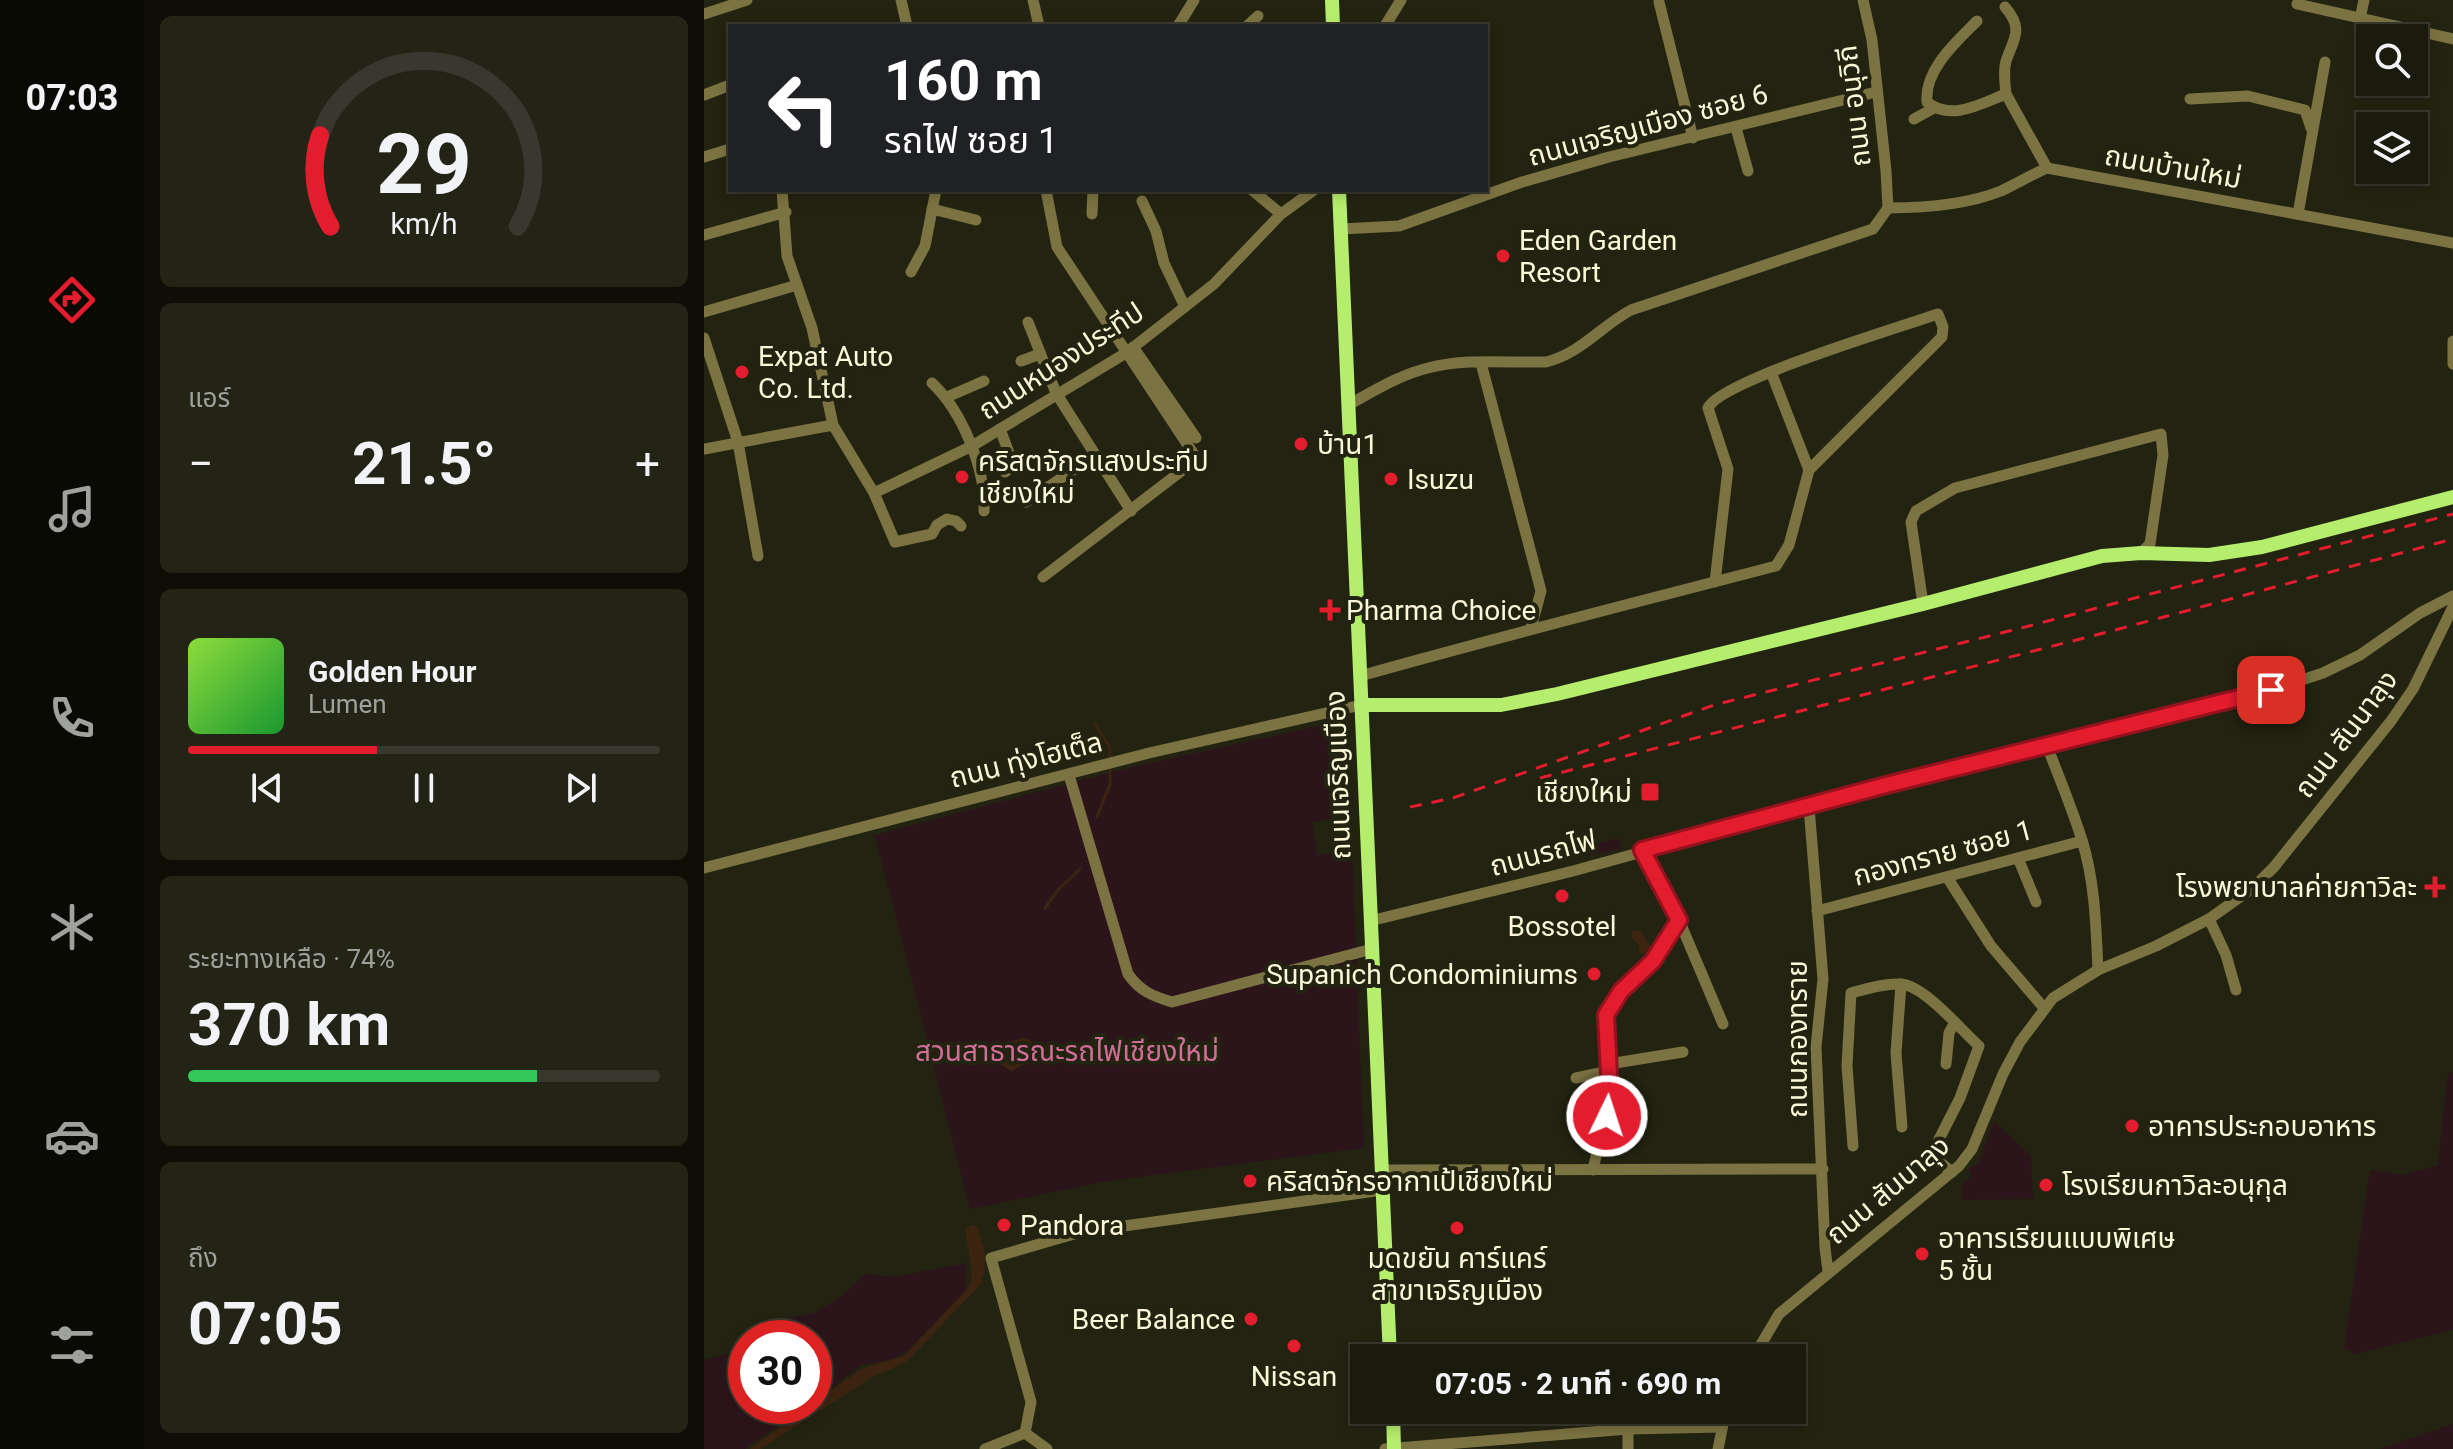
<!DOCTYPE html>
<html lang="th">
<meta charset="utf-8">
<style>
:root{--surface:#1a1a0d;--page:#232316;--text:#f1f3f6;--muted:#9fa19d;--line:#38382e;--accent:#e31c2e}
body{margin:0;font-family:Roboto,"Noto Sans Thai",sans-serif;background:var(--page);color:var(--text);height:100vh;display:flex;flex-direction:column;font-size:30px;white-space:nowrap}
*{box-sizing:border-box;margin:0}
p{font-size:26px;color:var(--muted)}
.icon{flex:none;width:44px;height:44px;fill:none;stroke:currentColor;stroke-width:2;stroke-linecap:round;stroke-linejoin:round}
.map{position:relative;flex:1;overflow:hidden}
.details{display:flex;flex-direction:column;gap:16px;padding:16px;background:#0e0e07;width:560px}
.details>*{flex:none}
.top-card{position:absolute;left:24px;top:24px;width:760px;height:168px;border-radius:0px;box-shadow:0 4px 12px #0003,0 0 0 2px var(--line);background:#202124;color:#fff;overflow:hidden}
.controls{position:absolute;left:1652px;top:24px;display:grid;gap:16px}
.controls a{display:grid;place-items:center;width:72px;height:72px;border-radius:0px;background:var(--surface);box-shadow:0 4px 12px #0003,0 0 0 2px var(--line);font-size:40px}
.speed{position:absolute;left:24px;top:1320px;display:flex;gap:16px;font-size:40px;font-weight:700;text-align:center}
.speed>*{display:grid;place-content:center;width:104px;height:104px;border-radius:50%;background:var(--surface);box-shadow:0 4px 12px #0003,0 0 0 2px var(--line);line-height:1}
.speed .limit{border:12px solid #d22;background:#fff;color:#111}
.pin{position:absolute;display:grid;place-items:center;width:68px;height:68px;color:#fff;margin:-34px;border-radius:16px;box-shadow:0 4px 12px #0006}
.me{position:absolute;width:88px;margin:-44px;rotate:4deg;stroke-linejoin:round;filter:drop-shadow(0 0 6px #0008)}
.turn{display:flex;align-items:center;gap:28px;height:168px;padding:0 24px;font-size:36px}
.turn .icon{width:104px;height:104px;stroke-width:2.5}
.turn b{display:block;font-size:56px;line-height:68px}
.big{font-size:60px;font-weight:700;line-height:1.1}
.details .tile{flex:1;display:flex;flex-direction:column;justify-content:center;gap:12px;min-width:0;padding:0 28px;border-radius:12px;background:var(--page)}
.details .dial{align-items:center;gap:0}
.dial svg{height:208px;overflow:visible;fill:none;stroke:var(--line);stroke-width:7;stroke-linecap:round;text-anchor:middle}
.dial text{fill:var(--text);stroke:none}
.song{display:flex;align-items:center;gap:24px}
.cover{width:96px;height:96px;border-radius:12px;background:linear-gradient(135deg,hsl(90 70% 55%),hsl(130 70% 35%))}
.played{height:8px;border-radius:4px;background:linear-gradient(90deg,var(--accent) 40%,var(--line) 40%)}
.keys{display:flex;justify-content:space-around;direction:ltr}
.heat{display:flex;justify-content:space-between;align-items:center;font-size:44px;direction:ltr}
.charge{height:12px;border-radius:6px;background:linear-gradient(90deg,#34c759 74%,var(--line) 0)}
.trip{position:absolute;left:646px;top:1344px;width:456px;height:80px;border-radius:0px;background:var(--surface);box-shadow:0 4px 12px #0003,0 0 0 2px var(--line);font-weight:700;line-height:80px;text-align:center}
main{display:flex;flex:1;min-height:0}
.tabs{display:flex;flex-direction:column;width:144px;justify-content:space-around;align-items:center;background:#0a0a05;color:var(--muted)}
.tabs .icon{width:56px;height:56px}
.tabs .on{color:var(--accent)}
.tabs b{font-size:36px;color:var(--text)}
.map>svg:first-child{display:block}
.green{fill:#2c151a}
.water{fill:#3d2410}
.lines{fill:none;stroke-linecap:round;stroke-linejoin:round}
.stream{stroke:#3d2410;stroke-width:3}
.canal{stroke:#3d2410;stroke-width:10}
.minor{stroke:#7c7342;stroke-width:11}
.major{stroke:#b5ed6c;stroke-width:14}
.rail{stroke:#e31c2e;stroke-width:3;stroke-dasharray:12 10;stroke-linecap:butt}
.route-casing{stroke:#94121e;stroke-width:20}
.route{stroke:#e31c2e;stroke-width:14}
.poi-dot{fill:#e31c2e;stroke:#232311;stroke-width:3}
.labels{text-anchor:middle;dominant-baseline:central;stroke-width:8;stroke-linejoin:round;paint-order:stroke}
.street-label{font-size:28px;fill:#faf8d8;stroke:#232311}
.poi-label{font-size:28px;fill:#faf8d8;stroke:#232311;text-anchor:start}
.park-label{font-size:28px;fill:#d26d99;stroke:#232311}
</style>
<main>
<nav class="tabs">
<b>07:03</b>
<svg class="icon on" aria-label="directions" viewBox="0 0 24 24"><path d="M12 3l9 9-9 9-9-9zM9 14v-3h6M13 9l2 2-2 2"/></svg>
<svg class="icon" aria-label="music" viewBox="0 0 24 24"><path d="M9 18V5l10-2v13"/><circle cx="6" cy="18" r="3"/><circle cx="16" cy="16" r="3"/></svg>
<svg class="icon" aria-label="phone" viewBox="0 0 24 24"><path d="M5 4h4l2 5-3 2q2 4 5 5l2-3 5 2v4C11 20 4 13 5 4z"/></svg>
<svg class="icon" aria-label="climate" viewBox="0 0 24 24"><path d="M12 3v18M4 7l16 10M4 17L20 7"/></svg>
<svg class="icon" aria-label="car" viewBox="0 0 24 24"><path d="M5 17H2v-5l4-1 3-4h7l3 4 3 1v5h-3M9 17h6M6 11h13"/><circle cx="7" cy="17" r="2"/><circle cx="17" cy="17" r="2"/></svg>
<svg class="icon" aria-label="filters" viewBox="0 0 24 24"><path d="M4 7h16M4 17h16"/><circle cx="9" cy="7" r="2"/><circle cx="15" cy="17" r="2"/></svg>
</nav>
<section class="details">
<div class="tile dial"><svg viewBox="0 0 100 80">
<path d="M14 69A42 42 0 1 1 86 69"/>
<path d="M14 69A42 42 0 0 1 10 34" stroke="#e31c2e"/>
<text x="50" y="56" font-size="32" font-weight="700">29</text>
<text x="50" y="72" font-size="11">km/h</text>
</svg></div>
<div class="tile"><p>แอร์</p>
<div class="heat"><a>−</a><b class="big">21.5°</b><a>+</a></div>
</div>
<div class="tile">
<div class="song"><i class="cover"></i><div><b>Golden Hour</b><p>Lumen</p></div></div>
<div class="played"></div>
<div class="keys"><svg class="icon" aria-label="previous" viewBox="0 0 24 24"><path d="M18 5L8 12l10 7zM5 5v14"/></svg><svg class="icon" aria-label="pause" viewBox="0 0 24 24"><path d="M8 5v14M16 5v14"/></svg><svg class="icon" aria-label="next" viewBox="0 0 24 24"><path d="M6 5l10 7-10 7zM19 5v14"/></svg></div>
</div>
<div class="tile"><p>ระยะทางเหลือ · 74%</p><b class="big">370 km</b><div class="charge"></div></div>
<div class="tile"><p>ถึง</p><b class="big">07:05</b></div>
</section>
<div class="map">
<svg width="1749" height="1449" viewBox="0 0 1749 1449">
<rect width="100%" height="100%" fill="#232311"/>
<!-- green -->
<g class="green">
<polygon points="642,720 645,815 608,822 613,855 648,852 660,1148 404,1181 266,1209 171,835 424,768"/>
<polygon points="914,838 917,849 873,857 873,848"/>
<polygon points="1744,1072 1749,1073 1749,1330 1652,1354 1640,1349 1666,1170 1701,1175 1734,1165"/>
<polygon points="1290,1121 1327,1156 1329,1199 1258,1200 1258,1185 1268,1175 1264,1170 1275,1162"/>
<polygon points="263,1263 261,1291 205,1349 190,1359 157,1365 110,1401 110,1338 43,1338 45,1330 52,1325 110,1313 136,1297 162,1274 189,1277"/>
<polygon points="42,1341 42,1406 102,1406 41,1449 0,1449 0,1360 33,1352"/>
<polygon points="1749,1424 1749,1449 1676,1449"/>
</g>
<!-- water -->
<g class="water">
<polygon points="928,931 936,931 947,946 944,953 936,954 934,944 927,938"/>
<polygon points="319,1038 330,1042 335,1057 307,1071 286,1058 295,1045"/>
<polygon points="269,1225 279,1282 202,1362 167,1378 56,1449 46,1449 105,1406 110,1406 110,1403 157,1369 200,1356 266,1286 268,1273 261,1229"/>
</g>
<g class="lines">
<!-- stream -->
<g class="stream">
<polyline points="391,724 406,747 406,760"/>
<polyline points="393,817 406,784 406,768"/>
<polyline points="341,908 354,890 376,869"/>
</g>
<!-- canal -->
<polyline class="canal" points="269,1230 276,1253 275,1273"/>
<!-- minor -->
<g class="minor">
<polyline points="197,0 203,26"/>
<polyline points="329,0 335,26"/>
<polyline points="1159,0 1168,40 1182,171 1184,208"/>
<polyline points="955,2 989,138"/>
<polyline points="1593,4 1749,39"/>
<path d="M1301,7C1320,29 1310,38 1302,61C1299,72 1301,83 1302,94"/>
<polyline points="0,14 43,0"/>
<polyline points="1656,19 1660,0"/>
<path d="M1273,21C1252,42 1220,70 1223,102C1247,122 1278,103 1302,94L1343,168"/>
<polyline points="474,26 490,0"/>
<polyline points="543,26 554,16"/>
<polyline points="681,26 697,0"/>
<polyline points="0,95 26,85"/>
<polyline points="1486,99 1544,96 1601,110 1607,128"/>
<polyline points="1210,119 1230,108"/>
<polyline points="1032,128 1044,171"/>
<polyline points="0,157 26,149"/>
<polyline points="78,190 83,256 108,328 129,425 170,493 191,542 228,534 233,525 243,519 252,521 257,526"/>
<polyline points="548,190 577,214"/>
<polyline points="438,201 452,231 460,263 481,307"/>
<path d="M1184,208C1221,208 1262,205 1297,191C1312,184 1327,175 1343,168L1749,243"/>
<polyline points="228,209 272,220"/>
<polyline points="388,214 389,190"/>
<polyline points="1594,214 1621,62"/>
<polyline points="637,229 695,226 818,182 905,157 1172,92"/>
<polyline points="0,235 82,212"/>
<polyline points="207,272 221,246 232,190"/>
<polyline points="0,312 93,285"/>
<polyline points="324,322 352,393 427,511"/>
<polyline points="0,338 34,442 54,556"/>
<polyline points="1749,341 1749,364"/>
<polyline points="429,347 492,438"/>
<polyline points="317,361 336,354"/>
<polyline points="777,363 837,591 827,628"/>
<polyline points="1067,372 1105,470"/>
<path d="M228,383C258,411 282,469 280,511"/>
<polyline points="243,397 280,381"/>
<path d="M644,405C670,391 695,375 724,368C761,358 804,363 842,362C876,354 897,326 927,310L1169,229L1184,208"/>
<polyline points="296,429 310,466 301,472"/>
<polyline points="0,449 129,425"/>
<polyline points="170,493 268,446 422,353 510,284 577,214 610,190"/>
<polyline points="322,502 390,456"/>
<polyline points="339,577 493,459 353,247 342,190"/>
<polyline points="1219,604 1207,522 1212,511 1251,488 1457,434 1459,455 1446,544 1437,553"/>
<path d="M656,676C794,637 933,602 1072,566L1085,545L1105,470L1238,337L1239,327L1234,314C1196,327 1016,381 1004,408L1024,469L1011,582"/>
<path d="M1343,746C1355,777 1368,808 1378,840C1391,882 1392,926 1394,970"/>
<path d="M365,775L424,974C436,991 448,996 468,1002L668,949"/>
<polyline points="1105,807 1119,979 1112,1047 1121,1248 1124,1271"/>
<polyline points="938,850 975,920 1019,1024"/>
<polyline points="1314,858 1332,902"/>
<polyline points="0,868 445,753 657,705"/>
<polyline points="1243,877 1287,946 1340,1008"/>
<polyline points="1113,911 1378,841"/>
<polyline points="1505,919 1522,955 1532,990"/>
<polyline points="666,921 869,871 1182,785 1567,690 1619,673 1656,655 1716,613 1749,596"/>
<polyline points="1197,984 1192,1053 1198,1127"/>
<polyline points="905,1064 979,1052"/>
<polyline points="1242,1064 1245,1033 1250,1024"/>
<polyline points="872,1078 905,1071"/>
<path d="M1149,1146L1143,1066L1147,993C1162,989 1180,983 1197,984C1221,986 1257,1030 1275,1046L1256,1098L1227,1155L1248,1172"/>
<polyline points="678,1170 1119,1169"/>
<polyline points="889,1170 906,1093 902,1015 917,991 949,961 975,920"/>
<polyline points="1049,1358 1075,1314 1255,1166 1268,1149 1299,1074 1316,1042 1349,998 1394,970 1452,946 1505,919 1550,887 1570,867 1687,721 1709,689 1749,607"/>
<polyline points="321,1433 327,1402 287,1258 377,1232 679,1190"/>
<polyline points="321,1433 343,1449"/>
<polyline points="281,1449 321,1433"/>
<polyline points="681,1449 924,1429 1017,1427"/>
<polyline points="924,1449 924,1429"/>
<polyline points="1014,1449 1022,1410"/>
</g>
<!-- major -->
<g class="major">
<polyline points="628,0 629,26"/>
<polyline points="635,190 686,1358"/>
<polyline points="657,705 797,705 853,694 1219,604 1398,556 1437,553 1505,555 1558,547 1749,497"/>
<polyline points="689,1410 690,1449"/>
</g>
<!-- rail -->
<g class="rail">
<polyline points="836,778 1415,629 1749,539"/>
<polyline points="706,807 749,798 1010,705 1325,626 1749,514"/>
</g>
</g>
<g class="lines">
<!-- route casing -->
<g class="route-casing">
<polyline id="route" points="903,1116 906,1093 902,1015 917,991 949,961 975,920 938,850 1182,785 1567,690"/>
</g>
<!-- route -->
<use href="#route" class="route"/>
</g>
<!-- markers -->
<g class="poi-dot">
<circle cx="799" cy="256" r="8"/>
<circle cx="38" cy="372" r="8"/>
<circle cx="597" cy="444" r="8"/>
<circle cx="258" cy="477" r="8"/>
<circle cx="687" cy="479" r="8"/>
<path d="M622 598h8v8h8v8h-8v8h-8v-8h-8v-8h8z"/>
<rect x="936" y="782" width="20" height="20" rx="4"/>
<path d="M1727 875h8v8h8v8h-8v8h-8v-8h-8v-8h8z"/>
<circle cx="858" cy="896" r="8"/>
<circle cx="890" cy="974" r="8"/>
<circle cx="1428" cy="1126" r="8"/>
<circle cx="546" cy="1181" r="8"/>
<circle cx="1342" cy="1185" r="8"/>
<circle cx="300" cy="1225" r="8"/>
<circle cx="753" cy="1228" r="8"/>
<circle cx="1218" cy="1254" r="8"/>
<circle cx="547" cy="1319" r="8"/>
<circle cx="590" cy="1346" r="8"/>
</g>
<g class="labels">
<!-- street labels -->
<g class="street-label">
<text transform="translate(1150 106) rotate(-97)">ถนน อนุวิถี</text>
<text transform="translate(944 125) rotate(-15)">ถนนเจริญเมือง ซอย 6</text>
<text transform="translate(1469 167) rotate(10)">ถนนบ้านใหม่</text>
<text transform="translate(357 361) rotate(-33)">ถนนหนองประทีป</text>
<text transform="translate(1642 734) rotate(-53)">ถนน สันนาลุง</text>
<text transform="translate(322 760) rotate(-14)">ถนน ทุ่งโฮเต็ล</text>
<text transform="translate(634 775) rotate(-92)">ถนนเจริญเมือง</text>
<text transform="translate(839 853) rotate(-15)">ถนนรถไฟ</text>
<text transform="translate(1239 853) rotate(-15)">กองทราย ซอย 1</text>
<text transform="translate(1093 1039) rotate(-90)">ถนนกองทราย</text>
<text transform="translate(1184 1190) rotate(-40)">ถนน สันนาลุง</text>
</g>
<!-- poi labels -->
<g class="poi-label">
<text x="815" y="240">Eden Garden<tspan x="815" dy="32">Resort</tspan></text>
<text x="54" y="356">Expat Auto<tspan x="54" dy="32">Co. Ltd.</tspan></text>
<text x="613" y="444">บ้าน1</text>
<text x="274" y="461">คริสตจักรแสงประทีป<tspan x="274" dy="32">เชียงใหม่</tspan></text>
<text x="703" y="479">Isuzu</text>
<text x="642" y="610">Pharma Choice</text>
<text x="928" y="792" text-anchor="end">เชียงใหม่</text>
<text x="1713" y="887" text-anchor="end">โรงพยาบาลค่ายกาวิละ</text>
<text x="858" y="926" text-anchor="middle">Bossotel</text>
<text x="874" y="974" text-anchor="end">Supanich Condominiums</text>
<text x="1444" y="1126">อาคารประกอบอาหาร</text>
<text x="562" y="1181">คริสตจักรอากาเป้เชียงใหม่</text>
<text x="1358" y="1185">โรงเรียนกาวิละอนุกุล</text>
<text x="316" y="1225">Pandora</text>
<text x="1234" y="1238">อาคารเรียนแบบพิเศษ<tspan x="1234" dy="32">5 ชั้น</tspan></text>
<text x="753" y="1258" text-anchor="middle">มดขยัน คาร์แคร์<tspan x="753" dy="32">สาขาเจริญเมือง</tspan></text>
<text x="531" y="1319" text-anchor="end">Beer Balance</text>
<text x="590" y="1376" text-anchor="middle">Nissan</text>
</g>
<!-- park labels -->
<g class="park-label">
<text x="363" y="1051">สวนสาธารณะรถไฟเชียงใหม่</text>
</g>
</g>
</svg>
<div class="controls">
<a><svg class="icon" aria-label="search" viewBox="0 0 24 24"><circle cx="10" cy="10" r="6"/><path d="M15 15l6 6"/></svg></a>
<a><svg class="icon" aria-label="layers" viewBox="0 0 24 24"><path d="M12 4l9 5-9 5-9-5zM3 14l9 5 9-5"/></svg></a>
</div>
<div class="speed"><div class="limit">30</div></div>
<div class="pin" style="left:1567px;top:690px;background:#d93025"><svg class="icon" aria-label="arrive" viewBox="0 0 24 24"><path d="M6 21V4h12l-3 4 3 4H6"/></svg></div>
<svg class="me" style="left:903px;top:1116px" viewBox="-20 -20 40 40"><circle r="17" fill="#e31c2e" stroke="#fff" stroke-width="3"/><path d="M0-11L8 9 0 5-8 9z" fill="#fff"/></svg>
<div class="trip">07:05 · 2 นาที · 690 m</div>
<div class="top-card">
<div class="turn"><svg class="icon" aria-label="left" viewBox="0 0 24 24"><path d="M17 20v-9H6M10 6l-5 5 5 5"/></svg><div><b>160 m</b>รถไฟ ซอย 1</div></div>
</div>
</div>
</main>
